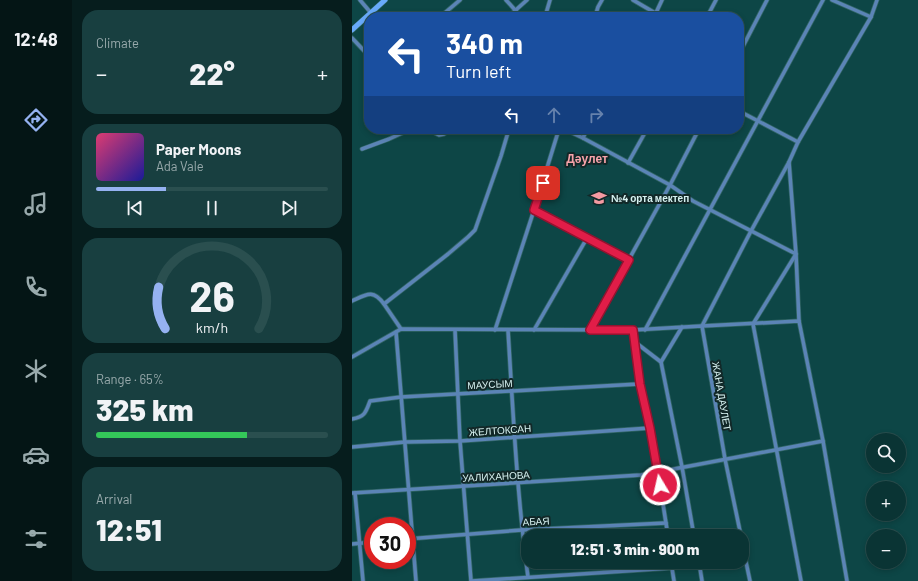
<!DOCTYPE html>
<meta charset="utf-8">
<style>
:root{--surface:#0a3434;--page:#183f40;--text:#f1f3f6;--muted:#99aaac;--line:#2a4f4f;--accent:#95b2f1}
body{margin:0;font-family:Barlow,sans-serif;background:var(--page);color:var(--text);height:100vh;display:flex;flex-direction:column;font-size:15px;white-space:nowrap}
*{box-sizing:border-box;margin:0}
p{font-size:13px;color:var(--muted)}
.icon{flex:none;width:22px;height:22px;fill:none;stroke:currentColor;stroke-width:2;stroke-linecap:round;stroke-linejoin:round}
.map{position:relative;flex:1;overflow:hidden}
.sheet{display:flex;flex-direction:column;gap:10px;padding:10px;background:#061d1d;width:280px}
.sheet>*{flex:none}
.hud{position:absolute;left:12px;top:12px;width:380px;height:122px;border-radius:16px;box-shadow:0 2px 6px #0003,0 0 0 1px var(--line);background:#1a4fa0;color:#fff;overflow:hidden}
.controls{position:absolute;left:514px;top:433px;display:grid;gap:8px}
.controls a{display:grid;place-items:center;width:40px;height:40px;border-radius:50%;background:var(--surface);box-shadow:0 2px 6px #0003,0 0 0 1px var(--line);font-size:20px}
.speed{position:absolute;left:12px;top:517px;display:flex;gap:8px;font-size:20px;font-weight:700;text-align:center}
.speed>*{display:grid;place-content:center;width:52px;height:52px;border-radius:50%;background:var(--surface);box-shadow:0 2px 6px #0003,0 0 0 1px var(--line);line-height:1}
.speed .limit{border:6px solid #d22;background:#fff;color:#111}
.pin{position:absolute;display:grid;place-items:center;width:34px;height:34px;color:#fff;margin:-17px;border-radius:8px;box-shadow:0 2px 6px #0006}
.me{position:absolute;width:44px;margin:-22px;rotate:351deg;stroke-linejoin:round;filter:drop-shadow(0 0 3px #0008)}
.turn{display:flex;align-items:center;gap:14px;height:84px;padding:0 16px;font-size:18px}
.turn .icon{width:52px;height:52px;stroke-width:2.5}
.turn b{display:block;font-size:28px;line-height:34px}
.lanes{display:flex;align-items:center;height:38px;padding:0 16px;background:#0003;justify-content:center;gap:20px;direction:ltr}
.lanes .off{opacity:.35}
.big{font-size:30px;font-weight:800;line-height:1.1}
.sheet .card{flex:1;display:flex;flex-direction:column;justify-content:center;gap:6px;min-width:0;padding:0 14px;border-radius:16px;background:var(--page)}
.sheet .dial{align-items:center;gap:0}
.dial svg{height:104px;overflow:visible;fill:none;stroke:var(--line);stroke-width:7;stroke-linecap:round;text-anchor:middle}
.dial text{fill:var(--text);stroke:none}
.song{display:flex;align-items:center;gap:12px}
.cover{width:48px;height:48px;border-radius:6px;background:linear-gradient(135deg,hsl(340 70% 55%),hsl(240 70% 35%))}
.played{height:4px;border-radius:2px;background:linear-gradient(90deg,var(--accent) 30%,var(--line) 30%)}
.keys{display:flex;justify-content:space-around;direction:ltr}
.heat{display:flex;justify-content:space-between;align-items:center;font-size:22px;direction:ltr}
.charge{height:6px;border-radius:3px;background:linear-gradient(90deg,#34c759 65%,var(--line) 0)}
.trip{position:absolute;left:169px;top:529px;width:228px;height:40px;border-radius:16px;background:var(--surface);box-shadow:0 2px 6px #0003,0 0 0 1px var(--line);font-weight:800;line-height:40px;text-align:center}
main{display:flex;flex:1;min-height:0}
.tab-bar{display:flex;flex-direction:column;width:72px;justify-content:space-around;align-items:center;background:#041515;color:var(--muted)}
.tab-bar .icon{width:28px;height:28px}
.tab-bar .current{color:var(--accent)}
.tab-bar b{font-size:18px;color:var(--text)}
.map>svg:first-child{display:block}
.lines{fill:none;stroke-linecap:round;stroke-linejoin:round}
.street-casing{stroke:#316565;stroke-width:5}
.secondary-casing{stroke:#316565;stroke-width:6}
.street{stroke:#5b84b6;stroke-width:3.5}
.secondary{stroke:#68aafb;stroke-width:5}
.route-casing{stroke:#92132f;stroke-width:10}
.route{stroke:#e11d48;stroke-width:7}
.labels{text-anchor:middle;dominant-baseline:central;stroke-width:4;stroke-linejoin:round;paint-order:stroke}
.poi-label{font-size:10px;font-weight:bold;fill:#d7f2f1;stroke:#122828;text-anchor:start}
.street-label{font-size:10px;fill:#d7f2f1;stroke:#122828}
.quarter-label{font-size:12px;font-weight:bold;fill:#f7a3aa;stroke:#122828}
</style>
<main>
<nav class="tab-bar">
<b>12:48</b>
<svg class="icon current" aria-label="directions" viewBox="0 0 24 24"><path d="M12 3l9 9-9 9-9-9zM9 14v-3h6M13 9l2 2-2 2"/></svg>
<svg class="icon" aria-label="music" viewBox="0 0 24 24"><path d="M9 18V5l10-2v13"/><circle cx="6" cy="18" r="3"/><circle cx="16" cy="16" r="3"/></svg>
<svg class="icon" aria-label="phone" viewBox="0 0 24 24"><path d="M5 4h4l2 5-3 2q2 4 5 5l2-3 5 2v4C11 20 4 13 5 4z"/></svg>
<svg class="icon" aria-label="climate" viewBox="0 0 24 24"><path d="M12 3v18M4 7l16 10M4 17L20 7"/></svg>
<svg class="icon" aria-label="car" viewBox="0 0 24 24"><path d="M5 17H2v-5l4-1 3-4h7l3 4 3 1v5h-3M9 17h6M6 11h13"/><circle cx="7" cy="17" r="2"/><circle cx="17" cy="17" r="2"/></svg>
<svg class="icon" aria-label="filters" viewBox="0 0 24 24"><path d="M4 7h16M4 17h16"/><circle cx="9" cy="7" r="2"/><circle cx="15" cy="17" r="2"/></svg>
</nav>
<section class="sheet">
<div class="card"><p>Climate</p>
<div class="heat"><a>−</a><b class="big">22°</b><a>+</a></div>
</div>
<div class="card">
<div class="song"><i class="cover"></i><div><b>Paper Moons</b><p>Ada Vale</p></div></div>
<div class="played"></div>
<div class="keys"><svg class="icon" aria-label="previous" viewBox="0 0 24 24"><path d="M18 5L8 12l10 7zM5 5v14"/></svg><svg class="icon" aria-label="pause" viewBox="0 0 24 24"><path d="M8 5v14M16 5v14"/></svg><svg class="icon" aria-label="next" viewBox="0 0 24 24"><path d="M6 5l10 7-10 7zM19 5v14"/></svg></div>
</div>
<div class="card dial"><svg viewBox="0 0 100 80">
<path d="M14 69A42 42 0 1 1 86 69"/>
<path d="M14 69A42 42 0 0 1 9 37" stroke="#95b2f1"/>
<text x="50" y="56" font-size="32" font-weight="700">26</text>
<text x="50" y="72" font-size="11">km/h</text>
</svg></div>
<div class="card"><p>Range · 65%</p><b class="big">325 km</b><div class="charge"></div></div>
<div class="card"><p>Arrival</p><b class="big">12:51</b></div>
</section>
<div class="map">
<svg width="566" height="581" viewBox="0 0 566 581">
<rect width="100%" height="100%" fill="#0d4646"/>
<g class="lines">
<!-- street casing -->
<g class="street-casing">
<g id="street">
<polyline points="8,0 19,13"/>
<polyline points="154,0 164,11"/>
<polyline points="281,0 310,17"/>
<polyline points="480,0 519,17"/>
<polyline points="88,17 108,0"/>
<polyline points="156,17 175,0"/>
<polyline points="193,17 198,0"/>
<polyline points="243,17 246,7 250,0"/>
<polyline points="302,17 310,0"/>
<polyline points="355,17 364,0"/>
<polyline points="0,38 17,56"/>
<polyline points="387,54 415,0"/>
<polyline points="387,111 446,142"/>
<polyline points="81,129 83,133 87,135 92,134 98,129"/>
<polyline points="207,129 182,210 277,260"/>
<polyline points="212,129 231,138 318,185 341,201 444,254 401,324 449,581"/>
<polyline points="231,138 235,129"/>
<polyline points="10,149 37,139 59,129"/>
<polyline points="437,162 399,231 350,326 447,321 471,441"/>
<polyline points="276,163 295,129"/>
<path d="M0,301C15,294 21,289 32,304"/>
<polyline points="447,321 444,254 437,162 446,142 519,17 525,0"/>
<polyline points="49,329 32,304 96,254 116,237 123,230 149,156 157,129"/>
<polyline points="103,330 108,441 119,581"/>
<polyline points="143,330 182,210"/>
<path d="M156,330C161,412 165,495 176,577"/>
<polyline points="182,330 235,238"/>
<polyline points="238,330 318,185 347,129"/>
<polyline points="281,330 350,326 373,459 389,536"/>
<polyline points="293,330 471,0"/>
<polyline points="44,332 64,581"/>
<polyline points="283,342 309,362 330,467 342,536"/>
<polyline points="0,357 49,329 281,330 287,384 298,428 306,472 289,475 0,493"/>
<polyline points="309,362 330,327"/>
<path d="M0,419C13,417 14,412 18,401L49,397L287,384"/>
<polyline points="0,447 53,442 108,441 298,428"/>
<polyline points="3,493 11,581"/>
<polyline points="316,536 306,472 471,441 495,581"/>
<polyline points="55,539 170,530 314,523"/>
<polyline points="390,543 398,581"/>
<polyline points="0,544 21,542"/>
<polyline points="319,562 322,581"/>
<polyline points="347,562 350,581"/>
<polyline points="120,581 320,568"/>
</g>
</g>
<!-- secondary casing -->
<g class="secondary-casing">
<polyline id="secondary" points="0,30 33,0"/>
</g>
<!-- street -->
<use href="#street" class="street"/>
<!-- secondary -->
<use href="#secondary" class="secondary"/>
</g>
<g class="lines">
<!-- route casing -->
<g class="route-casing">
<polyline id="route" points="191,183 182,210 277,260 238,330 281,330 288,384 298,428 308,485"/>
</g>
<!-- route -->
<use href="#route" class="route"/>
</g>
<!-- icons -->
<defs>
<g id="school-bare" transform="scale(1.2)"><path d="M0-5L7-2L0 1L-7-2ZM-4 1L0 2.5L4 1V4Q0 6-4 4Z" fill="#f49aa2" stroke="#122828" stroke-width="2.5" paint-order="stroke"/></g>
</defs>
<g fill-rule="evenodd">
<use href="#school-bare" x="247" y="198"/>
</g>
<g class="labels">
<!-- poi labels -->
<g class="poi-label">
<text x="259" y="198">№4 орта мектеп</text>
</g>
<!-- street labels -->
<g class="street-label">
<text transform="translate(138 384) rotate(-3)">МАУСЫМ</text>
<text transform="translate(370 396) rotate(80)">ЖАНА ДАУЛЕТ</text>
<text transform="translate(148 430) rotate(-4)">ЖЕЛТОКСАН</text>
<text transform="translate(144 476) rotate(-3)">УАЛИХАНОВА</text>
<text transform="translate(184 521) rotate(-3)">АБАЯ</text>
</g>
<!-- quarter labels -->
<g class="quarter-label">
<text x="235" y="158">Дәулет</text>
</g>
</g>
</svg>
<div class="controls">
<a><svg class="icon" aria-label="search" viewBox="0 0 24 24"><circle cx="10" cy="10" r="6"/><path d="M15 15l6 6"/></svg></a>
<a>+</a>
<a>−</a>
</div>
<div class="speed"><div class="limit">30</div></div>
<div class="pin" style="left:191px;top:183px;background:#d93025"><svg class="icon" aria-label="arrive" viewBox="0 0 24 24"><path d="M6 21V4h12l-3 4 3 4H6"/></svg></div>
<svg class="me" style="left:308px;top:485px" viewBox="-20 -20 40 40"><circle r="17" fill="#e11d48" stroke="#fff" stroke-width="3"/><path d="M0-11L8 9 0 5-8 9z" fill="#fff"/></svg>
<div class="trip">12:51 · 3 min · 900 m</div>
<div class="hud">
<div class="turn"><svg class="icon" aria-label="left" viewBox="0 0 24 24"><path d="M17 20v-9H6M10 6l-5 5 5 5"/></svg><div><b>340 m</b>Turn left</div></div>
<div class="lanes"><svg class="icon" aria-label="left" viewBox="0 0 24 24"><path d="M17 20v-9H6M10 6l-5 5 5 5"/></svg><svg class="icon off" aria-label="ahead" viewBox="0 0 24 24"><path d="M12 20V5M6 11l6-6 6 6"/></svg><svg class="icon off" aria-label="right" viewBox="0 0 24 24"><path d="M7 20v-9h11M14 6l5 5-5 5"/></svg></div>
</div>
</div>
</main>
